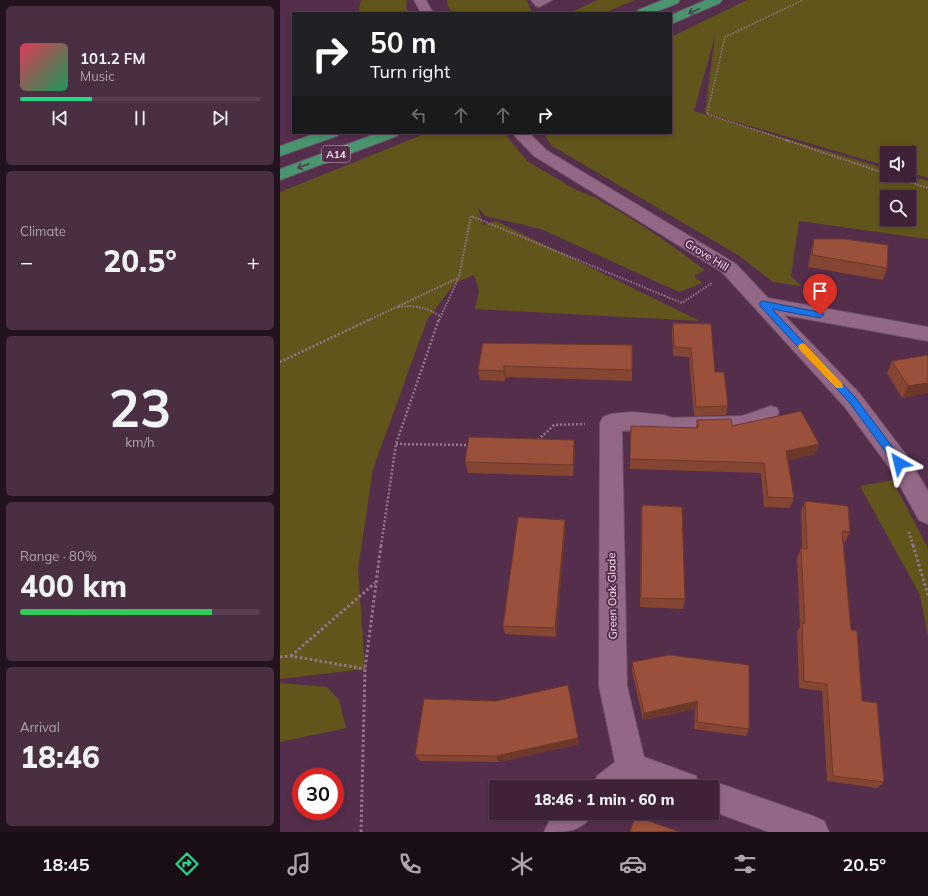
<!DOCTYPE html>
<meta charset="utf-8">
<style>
:root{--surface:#3f2238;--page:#4a2f43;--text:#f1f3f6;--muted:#ada4ae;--line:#583f53;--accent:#22d887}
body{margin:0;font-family:Mulish,sans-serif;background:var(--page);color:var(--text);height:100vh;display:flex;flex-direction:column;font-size:15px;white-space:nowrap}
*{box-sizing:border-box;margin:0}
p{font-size:13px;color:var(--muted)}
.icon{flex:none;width:22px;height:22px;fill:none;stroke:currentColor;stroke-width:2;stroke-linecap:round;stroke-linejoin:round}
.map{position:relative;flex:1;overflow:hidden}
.details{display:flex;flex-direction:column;gap:6px;padding:6px;background:#23131f;width:280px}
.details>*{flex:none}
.guide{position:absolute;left:12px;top:12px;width:380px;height:122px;border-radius:0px;box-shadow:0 2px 6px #0003,0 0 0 1px var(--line);background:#202124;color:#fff;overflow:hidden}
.fabs{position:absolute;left:600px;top:146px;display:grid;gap:8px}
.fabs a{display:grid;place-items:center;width:36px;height:36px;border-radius:0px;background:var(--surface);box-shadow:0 2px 6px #0003,0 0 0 1px var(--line);font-size:20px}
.speed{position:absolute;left:12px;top:768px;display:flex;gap:8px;font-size:20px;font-weight:700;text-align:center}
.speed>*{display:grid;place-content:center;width:52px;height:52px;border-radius:50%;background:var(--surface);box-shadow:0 2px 6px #0003,0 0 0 1px var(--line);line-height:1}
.speed .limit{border:6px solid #d22;background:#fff;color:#111}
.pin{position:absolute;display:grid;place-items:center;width:34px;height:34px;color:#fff;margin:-41px -17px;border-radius:50% 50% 50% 0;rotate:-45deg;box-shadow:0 0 4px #0007}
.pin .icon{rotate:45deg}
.me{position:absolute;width:44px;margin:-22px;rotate:323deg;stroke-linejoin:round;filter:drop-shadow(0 0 3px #0008)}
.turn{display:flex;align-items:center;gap:14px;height:84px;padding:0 12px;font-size:18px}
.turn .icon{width:52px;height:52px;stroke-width:2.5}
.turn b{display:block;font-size:28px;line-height:34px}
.lanes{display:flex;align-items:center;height:38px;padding:0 12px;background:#0003;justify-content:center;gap:20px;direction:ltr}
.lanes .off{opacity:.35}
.big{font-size:30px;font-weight:800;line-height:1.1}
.details .widget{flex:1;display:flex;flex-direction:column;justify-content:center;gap:6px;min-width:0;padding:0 14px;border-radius:6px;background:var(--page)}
.details .dial{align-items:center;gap:0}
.dial b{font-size:52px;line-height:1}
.song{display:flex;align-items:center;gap:12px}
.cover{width:48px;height:48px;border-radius:6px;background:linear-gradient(135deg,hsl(350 70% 55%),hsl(150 70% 35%))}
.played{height:4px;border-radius:2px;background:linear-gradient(90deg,var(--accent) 30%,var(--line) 30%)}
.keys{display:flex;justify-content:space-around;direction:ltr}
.heat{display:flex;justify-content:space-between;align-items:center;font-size:22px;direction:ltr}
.charge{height:6px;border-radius:3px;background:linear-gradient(90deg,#34c759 80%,var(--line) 0)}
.trip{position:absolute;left:209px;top:780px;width:230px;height:40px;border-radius:0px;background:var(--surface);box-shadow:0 2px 6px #0003,0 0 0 1px var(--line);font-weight:800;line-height:40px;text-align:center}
.tabs{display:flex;height:64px;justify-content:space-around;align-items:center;background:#190e16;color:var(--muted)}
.tabs .icon{width:28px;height:28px}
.tabs .on{color:var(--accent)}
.tabs b{font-size:18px;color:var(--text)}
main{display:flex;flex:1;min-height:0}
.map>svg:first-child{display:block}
.green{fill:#62551b;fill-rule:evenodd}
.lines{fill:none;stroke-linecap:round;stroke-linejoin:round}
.service-casing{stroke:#6f4e67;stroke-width:2}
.minor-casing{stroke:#6f4e67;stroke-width:2}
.trunk-casing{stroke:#6f4e67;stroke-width:2}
.path-far3{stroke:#96758e;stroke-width:1.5;stroke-dasharray:1.5 1.5;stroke-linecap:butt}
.path-far2{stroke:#96758e;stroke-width:2;stroke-dasharray:1.5 1.5;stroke-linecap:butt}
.path-far1{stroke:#96758e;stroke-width:2.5;stroke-dasharray:2 2;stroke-linecap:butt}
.path{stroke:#96758e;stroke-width:3;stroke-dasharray:2.5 2.5;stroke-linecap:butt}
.service{fill:#936887;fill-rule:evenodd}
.minor{fill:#936887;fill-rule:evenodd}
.trunk{fill:#48956f;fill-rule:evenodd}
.wall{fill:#854533}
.shaded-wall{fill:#6c3829}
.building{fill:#9b503b;stroke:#6c3829}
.oneway{stroke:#523d50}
.route{fill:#1a73e8;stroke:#114b97}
.slow{fill:#f59e0b}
.labels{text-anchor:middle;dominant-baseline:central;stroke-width:4;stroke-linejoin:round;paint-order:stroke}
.shield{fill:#542e4b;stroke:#c9acc1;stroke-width:1}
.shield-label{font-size:10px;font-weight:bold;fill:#fbe2f3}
.street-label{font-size:11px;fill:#fbe2f3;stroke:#542e4b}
</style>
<main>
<section class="details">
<div class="widget">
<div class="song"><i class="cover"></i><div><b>101.2 FM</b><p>Music</p></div></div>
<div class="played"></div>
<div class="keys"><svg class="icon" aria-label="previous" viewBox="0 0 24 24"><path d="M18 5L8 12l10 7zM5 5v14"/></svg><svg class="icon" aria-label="pause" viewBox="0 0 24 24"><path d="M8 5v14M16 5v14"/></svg><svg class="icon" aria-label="next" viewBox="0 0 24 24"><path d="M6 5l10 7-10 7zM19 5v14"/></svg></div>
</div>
<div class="widget"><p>Climate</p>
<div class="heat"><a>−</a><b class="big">20.5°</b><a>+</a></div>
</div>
<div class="widget dial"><b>23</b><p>km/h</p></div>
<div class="widget"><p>Range · 80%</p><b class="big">400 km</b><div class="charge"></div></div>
<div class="widget"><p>Arrival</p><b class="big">18:46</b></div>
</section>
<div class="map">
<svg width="648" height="832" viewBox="0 0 648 832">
<rect width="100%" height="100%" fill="#542e4b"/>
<!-- green -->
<g class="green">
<polygon points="81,0 127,0 126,8 129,13 78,13"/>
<polygon points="167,0 247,0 252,13 172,13 167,4"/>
<polygon points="317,0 355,0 324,13 290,13"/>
<path d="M467,0H648V178L629,172V153H607V166L425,113L435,36L414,111L607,169V175H628L648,181V239L519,221L511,276L521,286L493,282L458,255L272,146L263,133H391V37ZM607,197H629V219H607Z"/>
<polygon points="147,133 224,133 247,161 296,190 312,196 349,217 388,243 425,270 414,276 422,283 399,292 261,229 205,216 198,207 203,225 216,221 420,321 195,309 199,291 194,275 175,283 147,320 93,469 78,569 85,669 0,679 0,192"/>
<polygon points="612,480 648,548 648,636 640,595 580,486"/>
<polygon points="0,683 47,687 59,700 66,728 0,742"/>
</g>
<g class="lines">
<!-- service casing -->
<g class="service-casing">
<g id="service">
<polygon points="251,0 272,0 259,7 256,6"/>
<polygon points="491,406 497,408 499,412 497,416 462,428 384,430 378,429 376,424 378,419 384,418 462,416"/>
</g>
</g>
<!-- minor casing -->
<g class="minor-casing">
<g id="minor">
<polygon points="134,0 146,0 153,13 141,13"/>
<polygon points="232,133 249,133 266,150 456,264 488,298 648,327 648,341 504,315 580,394 627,456 648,491 648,524 639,520 611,470 564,406 442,272 254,156"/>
<path d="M352,412L384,415L392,418L395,424L392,430C376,435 359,429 342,431L347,686L364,757L416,776L420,787L421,785L432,781L533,816L544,821L549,832H489L432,811V787H362L355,784L352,787H313L317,776L335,762L319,686L320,423L323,417L331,414Z"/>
<path d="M273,813H313C302,832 288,832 264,832Z"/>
</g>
</g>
<!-- trunk casing -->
<g class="trunk-casing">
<g id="trunk">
<polygon points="383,0 400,0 398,3 373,13 356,13 358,10"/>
<polygon points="426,0 442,0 440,3 391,24 391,15"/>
<polygon points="37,133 60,133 57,136 0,156 0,146"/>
<polygon points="98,133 120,133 117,136 0,180 0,169"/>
</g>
</g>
<!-- path-far3 -->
<polyline class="path-far3" points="509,141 427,114 445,37 523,0"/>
<!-- path-far2 -->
<g class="path-far2">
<polyline points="506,140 607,174"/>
<polyline points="609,175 648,188"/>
<path d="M118,307C134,305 146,307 160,316"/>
<polyline points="89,320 178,278"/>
<polyline points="159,320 179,277 191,216 402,303 432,283"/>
</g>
<!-- path-far1 -->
<g class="path-far1">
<polyline points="0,362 91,319"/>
<polyline points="258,440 274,425 305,424"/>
<polyline points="116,444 190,445"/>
<polyline points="629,532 633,546"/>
<polyline points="101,546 116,444 159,319"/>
</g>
<!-- path -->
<g class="path">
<polyline points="633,545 648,595"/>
<polyline points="11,656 95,583"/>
<polyline points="0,657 11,656 85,669"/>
<polyline points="81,832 85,669 101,545"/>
</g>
<!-- service -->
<use href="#service" class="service"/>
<!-- minor -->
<use href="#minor" class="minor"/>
<!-- trunk -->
<use href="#trunk" class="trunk"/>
</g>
<!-- wall -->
<g class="wall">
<polygon points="534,239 607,268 603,280 528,267 531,251"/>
<polygon points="393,323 435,372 448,406 446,415 414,416 409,357 393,356 392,332"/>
<polygon points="203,343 352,370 352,381 226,377 225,381 200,380 198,370"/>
<polygon points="648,355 648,393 622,398 607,373 612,361"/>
<polygon points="417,420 452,426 539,444 535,454 508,460 514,498 510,508 484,507 481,473 350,469 350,436 416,428"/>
<polygon points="295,451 293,476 188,473 185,462"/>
<polygon points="525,501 570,532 565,542 563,541 571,630 582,701 604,782 597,788 547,781 542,691 519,688 517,632 520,627 517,558 521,548 522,548 521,511"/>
<polygon points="362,505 405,599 403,609 360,607 361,516"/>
<polygon points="285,520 285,530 276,637 225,634 223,626"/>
<polygon points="352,662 469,729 466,736 414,729 415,709 363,720 352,671"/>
<polygon points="216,701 298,738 299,744 219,762 140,761 135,755"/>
</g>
<!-- shaded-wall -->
<g class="shaded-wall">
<polygon points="224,366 226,377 225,381 224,371"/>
<polygon points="648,383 648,393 622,398 628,386"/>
<polygon points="294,440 295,451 293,476 293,465"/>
<polygon points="539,444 535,454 503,462 506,451"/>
<polygon points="285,520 285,530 276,637 275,628"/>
<polygon points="418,701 415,709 363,720 364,713"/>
<polygon points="298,738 299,744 219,762 216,756"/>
</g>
<!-- building -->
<g class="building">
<polygon points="534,239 565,239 608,245 607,268 532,255"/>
<polygon points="393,323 431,324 435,372 444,372 448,406 416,407 411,348 394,347"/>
<polygon points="203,343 352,345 352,370 224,366 224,371 198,370"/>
<polygon points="648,355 648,383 628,386 612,361"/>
<polygon points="521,411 539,444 506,451 514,498 488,497 484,463 350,459 351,426 418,428 417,420 451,419 452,426"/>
<polygon points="189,437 294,440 293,465 185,462"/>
<polygon points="525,501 568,506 570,532 562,531 571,630 577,631 582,701 597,703 604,782 553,776 547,684 524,681 522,623 525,624 521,548 527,549"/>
<polygon points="362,505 402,507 405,599 361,598"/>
<polygon points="238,517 285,520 275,628 223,626"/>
<polygon points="389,655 469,665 469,729 417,722 418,701 364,713 352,662"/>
<polygon points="288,685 298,738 216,756 135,755 144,699 216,701"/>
<polygon points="355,816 400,832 350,832"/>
</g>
<!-- one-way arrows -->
<defs><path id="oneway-shaft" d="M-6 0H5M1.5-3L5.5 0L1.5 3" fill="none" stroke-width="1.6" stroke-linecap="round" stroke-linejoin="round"/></defs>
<g class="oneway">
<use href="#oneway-shaft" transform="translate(414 11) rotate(157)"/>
<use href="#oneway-shaft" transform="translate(23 166) rotate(160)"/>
</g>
<!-- route -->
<polygon class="route" points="483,301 543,313 544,315 540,318 492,309 575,397 623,461 624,463 623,466 616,466 569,402 480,306 480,302"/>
<!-- slow -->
<polygon class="slow" points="522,343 525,344 562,383 563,386 562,388 556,388 519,349 518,346"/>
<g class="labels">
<!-- shield labels -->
<rect class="shield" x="42" y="146" width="28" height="16" rx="3"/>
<g class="shield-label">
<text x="56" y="154">A14</text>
</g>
<!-- street labels -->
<g class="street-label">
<text transform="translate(427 255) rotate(32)">Grove Hill</text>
<text transform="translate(332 596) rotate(-91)">Green Oak Glade</text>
</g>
</g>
</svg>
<div class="fabs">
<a><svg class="icon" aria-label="sound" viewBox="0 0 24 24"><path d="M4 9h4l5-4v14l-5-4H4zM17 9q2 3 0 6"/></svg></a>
<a><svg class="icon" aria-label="search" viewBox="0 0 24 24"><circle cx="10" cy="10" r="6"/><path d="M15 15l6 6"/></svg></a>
</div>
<div class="speed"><div class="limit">30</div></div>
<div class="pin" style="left:540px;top:315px;background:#d93025"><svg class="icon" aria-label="arrive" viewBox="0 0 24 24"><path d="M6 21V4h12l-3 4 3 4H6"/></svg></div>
<svg class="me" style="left:619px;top:463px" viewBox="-20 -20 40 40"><path d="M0-17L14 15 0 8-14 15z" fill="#1a73e8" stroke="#fff" stroke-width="4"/></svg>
<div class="trip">18:46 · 1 min · 60 m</div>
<div class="guide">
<div class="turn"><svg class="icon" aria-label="right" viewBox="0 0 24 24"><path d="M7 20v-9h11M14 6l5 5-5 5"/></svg><div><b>50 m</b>Turn right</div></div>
<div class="lanes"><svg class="icon off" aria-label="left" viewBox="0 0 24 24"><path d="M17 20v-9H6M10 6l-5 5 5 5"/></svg><svg class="icon off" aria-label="ahead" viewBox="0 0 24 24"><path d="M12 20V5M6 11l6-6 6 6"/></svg><svg class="icon off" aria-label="ahead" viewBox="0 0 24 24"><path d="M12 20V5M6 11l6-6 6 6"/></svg><svg class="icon" aria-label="right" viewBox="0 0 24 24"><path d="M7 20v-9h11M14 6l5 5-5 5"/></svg></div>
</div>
</div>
</main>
<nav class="tabs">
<b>18:45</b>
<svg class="icon on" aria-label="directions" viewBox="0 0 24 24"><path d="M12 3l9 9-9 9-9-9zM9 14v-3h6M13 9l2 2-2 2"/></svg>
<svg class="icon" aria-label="music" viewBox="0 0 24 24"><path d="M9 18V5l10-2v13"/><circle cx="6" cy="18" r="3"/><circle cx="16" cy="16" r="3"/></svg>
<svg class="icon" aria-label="phone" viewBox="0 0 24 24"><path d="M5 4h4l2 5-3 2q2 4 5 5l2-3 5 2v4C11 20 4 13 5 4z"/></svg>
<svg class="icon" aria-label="climate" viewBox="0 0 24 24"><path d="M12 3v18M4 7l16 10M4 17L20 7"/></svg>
<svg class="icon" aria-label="car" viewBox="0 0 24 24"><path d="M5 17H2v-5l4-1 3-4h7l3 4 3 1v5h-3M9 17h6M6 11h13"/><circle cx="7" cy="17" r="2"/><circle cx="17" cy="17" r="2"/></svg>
<svg class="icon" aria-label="filters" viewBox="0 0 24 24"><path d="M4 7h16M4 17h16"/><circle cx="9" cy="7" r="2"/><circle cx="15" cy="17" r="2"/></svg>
<b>20.5°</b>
</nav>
